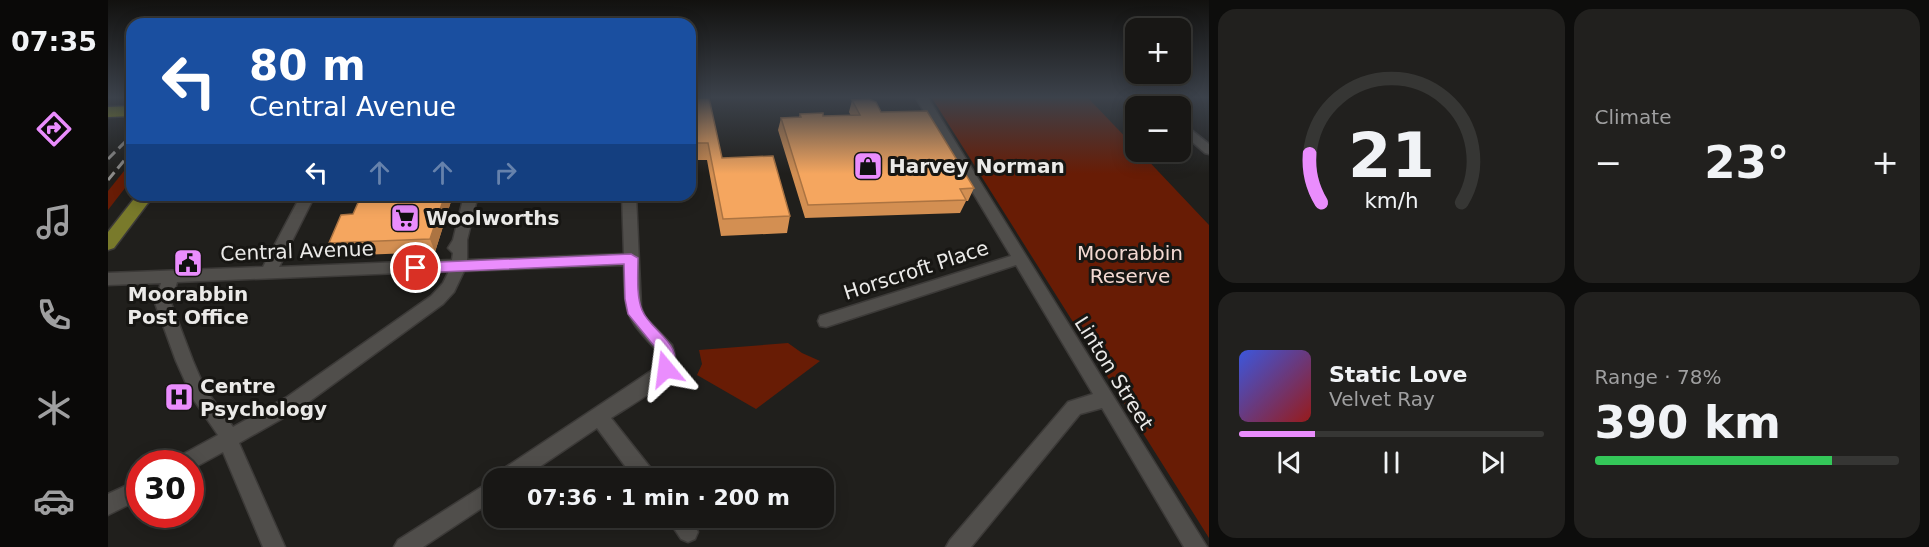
<!DOCTYPE html>
<meta charset="utf-8">
<style>
:root{--surface:#181715;--page:#21201e;--text:#f1f3f6;--muted:#9f9fa0;--line:#363634;--accent:#ea8dfd}
body{margin:0;font-family:"DejaVu Sans",sans-serif;background:var(--page);color:var(--text);height:100vh;display:flex;flex-direction:column;font-size:22px;white-space:nowrap}
*{box-sizing:border-box;margin:0}
p{font-size:20px;color:var(--muted)}
.icon{flex:none;width:33px;height:33px;fill:none;stroke:currentColor;stroke-width:2;stroke-linecap:round;stroke-linejoin:round}
.map{position:relative;flex:1;overflow:hidden}
.sheet{display:flex;flex-direction:column;gap:9px;padding:9px;background:#0d0d0c;width:720px}
.sheet>*{flex:none}
.hud{position:absolute;left:18px;top:18px;width:570px;height:183px;border-radius:18px;box-shadow:0 3px 15px #0003,0 0 0 2px var(--line);background:#1a4fa0;color:#fff;overflow:hidden}
.tools{position:absolute;left:1017px;top:18px;display:grid;gap:12px}
.tools a{display:grid;place-items:center;width:66px;height:66px;border-radius:12px;background:var(--surface);box-shadow:0 3px 15px #0003,0 0 0 2px var(--line);font-size:30px}
.speed{position:absolute;left:18px;top:450px;display:flex;gap:12px;font-size:30px;font-weight:700;text-align:center}
.speed>*{display:grid;place-content:center;width:78px;height:78px;border-radius:50%;background:var(--surface);box-shadow:0 3px 15px #0003,0 0 0 2px var(--line);line-height:1}
.speed .limit{border:9px solid #d22;background:#fff;color:#111}
.pin{position:absolute;display:grid;place-items:center;width:51px;height:51px;color:#fff;margin:-26px;border:3px solid #fff;border-radius:50%;box-shadow:0 2px 6px #0007}
.me{position:absolute;width:66px;margin:-33px;rotate:344deg;stroke-linejoin:round;filter:drop-shadow(0 0 4px #0008)}
.turn{display:flex;align-items:center;gap:21px;height:126px;padding:0 24px;font-size:27px}
.turn .icon{width:78px;height:78px;stroke-width:2.5}
.turn b{display:block;font-size:42px;line-height:51px}
.lanes{display:flex;align-items:center;height:57px;padding:0 24px;background:#0003;justify-content:center;gap:30px;direction:ltr}
.lanes .off{opacity:.35}
.big{font-size:45px;font-weight:800;line-height:1.1}
.sheet .widget{flex:1;display:flex;flex-direction:column;justify-content:center;gap:9px;min-width:0;padding:0 21px;border-radius:18px;background:var(--page)}
.sheet .dial{align-items:center;gap:0}
.dial svg{height:156px;overflow:visible;fill:none;stroke:var(--line);stroke-width:7;stroke-linecap:round;text-anchor:middle}
.dial text{fill:var(--text);stroke:none}
.song{display:flex;align-items:center;gap:18px}
.cover{width:72px;height:72px;border-radius:9px;background:linear-gradient(135deg,hsl(230 70% 55%),hsl(0 70% 35%))}
.played{height:6px;border-radius:3px;background:linear-gradient(90deg,var(--accent) 25%,var(--line) 25%)}
.keys{display:flex;justify-content:space-around;direction:ltr}
.heat{display:flex;justify-content:space-between;align-items:center;font-size:33px;direction:ltr}
.charge{height:9px;border-radius:4px;background:linear-gradient(90deg,#34c759 78%,var(--line) 0)}
.sheet .tiles{flex:1;display:grid;gap:9px;grid-template-columns:repeat(2,1fr)}
.trip{position:absolute;left:375px;top:468px;width:351px;height:60px;border-radius:18px;background:var(--surface);box-shadow:0 3px 15px #0003,0 0 0 2px var(--line);font-weight:800;line-height:60px;text-align:center}
main{display:flex;flex:1;min-height:0}
.menu{display:flex;flex-direction:column;width:108px;justify-content:space-around;align-items:center;background:#0a0908;color:var(--muted)}
.menu .icon{width:42px;height:42px}
.menu .on{color:var(--accent)}
.menu b{font-size:27px;color:var(--text)}
.map>svg:first-child{display:block}
.green{fill:#681c05}
.lines{fill:none;stroke-linecap:round;stroke-linejoin:round}
.minor-casing{stroke:#3c3a38;stroke-width:3}
.major-casing{stroke:#3c3a38;stroke-width:3}
.highway-casing{stroke:#3c3a38;stroke-width:3}
.minor{fill:#504e4b;fill-rule:evenodd}
.major{fill:#797a2b;fill-rule:evenodd}
.highway{fill:#949816;fill-rule:evenodd}
.rail{stroke:#8d8c8a;stroke-width:3;stroke-dasharray:10 5;stroke-linecap:butt}
.wall{fill:#d38f52}
.shaded-wall{fill:#ac7442}
.building{fill:#f5a65f;stroke:#ac7442;stroke-width:1.5}
.route{fill:#ea8dfd;stroke:#985ca4;stroke-width:1.5}
.labels{text-anchor:middle;dominant-baseline:central;stroke-width:6;stroke-linejoin:round;paint-order:stroke}
.poi-label{font-size:20px;font-weight:bold;fill:#ebeae8;stroke:#171613;text-anchor:start}
.street-label{font-size:20px;fill:#ebeae8;stroke:#171613}
.park-label{font-size:20px;fill:#f4d9d2;stroke:#171613}
</style>
<main>
<nav class="menu">
<b>07:35</b>
<svg class="icon on" aria-label="directions" viewBox="0 0 24 24"><path d="M12 3l9 9-9 9-9-9zM9 14v-3h6M13 9l2 2-2 2"/></svg>
<svg class="icon" aria-label="music" viewBox="0 0 24 24"><path d="M9 18V5l10-2v13"/><circle cx="6" cy="18" r="3"/><circle cx="16" cy="16" r="3"/></svg>
<svg class="icon" aria-label="phone" viewBox="0 0 24 24"><path d="M5 4h4l2 5-3 2q2 4 5 5l2-3 5 2v4C11 20 4 13 5 4z"/></svg>
<svg class="icon" aria-label="climate" viewBox="0 0 24 24"><path d="M12 3v18M4 7l16 10M4 17L20 7"/></svg>
<svg class="icon" aria-label="car" viewBox="0 0 24 24"><path d="M5 17H2v-5l4-1 3-4h7l3 4 3 1v5h-3M9 17h6M6 11h13"/><circle cx="7" cy="17" r="2"/><circle cx="17" cy="17" r="2"/></svg>
</nav>
<div class="map">
<svg width="1101" height="547" viewBox="0 0 1101 547">
<rect width="100%" height="100%" fill="#201f1c"/>
<!-- green -->
<g class="green">
<polygon points="824,98 980,98 1027,147 1028,152 1032,152 1101,225 1101,538"/>
<polygon points="24,161 24,179 0,210 0,191"/>
<polygon points="680,343 694,353 712,361 648,409 589,375 594,364 591,350"/>
</g>
<g class="lines">
<!-- minor casing -->
<g class="minor-casing">
<g id="minor">
<polygon points="808,98 820,98 1099,547 1076,547 994,408 972,414 863,547 838,547 842,540 960,402 985,394 908,265 718,327 712,326 710,321 712,316 903,256"/>
<polygon points="1039,98 1052,98 1060,106 1048,106"/>
<polygon points="1072,121 1101,144 1101,154 1097,153 1072,131"/>
<path d="M193,195H207L171,267L344,260L345,253L340,248L345,240L356,195H370L359,240V260L516,254L514,195H528L533,307L537,317L564,345C567,352 569,366 565,373C557,386 517,409 503,418L545,471L548,478H526L489,428L415,478H389L392,471L549,367L550,352C516,315 517,315 516,265L356,271L346,292L335,304L191,409L131,443L177,547H155L115,452L82,470V464H66L68,458L110,435L85,399L68,361L47,303L53,283L0,285V273L155,267ZM341,271L335,283L323,296L179,397L125,427L97,389L85,361L63,303L69,282Z"/>
<polygon points="32,479 32,499 0,515 0,494"/>
<polygon points="386,479 386,500 315,547 286,547 290,540"/>
<polygon points="559,518 582,518 590,532 587,539 580,542 573,539"/>
</g>
</g>
<!-- major casing -->
<g class="major-casing">
<polygon id="major" points="29,195 46,195 6,248 0,250 0,232"/>
</g>
<!-- highway casing -->
<g class="highway-casing">
<polygon id="highway" points="24,106 24,116 0,117 0,107"/>
</g>
<!-- minor -->
<use href="#minor" class="minor"/>
<!-- major -->
<use href="#major" class="major"/>
<!-- highway -->
<use href="#highway" class="highway"/>
<!-- rail -->
<g class="rail">
<polyline points="0,159 24,135"/>
<polyline points="0,180 24,151"/>
</g>
</g>
<!-- wall -->
<g class="wall">
<polygon points="582,98 614,158 682,216 679,233 613,236 599,160 582,160"/>
<polygon points="744,100 773,112 866,188 860,201 858,201 852,213 697,218 670,130 673,118 691,117 692,114 715,116 743,116 741,112"/>
<polygon points="247,195 345,195 327,252 228,256 221,243 245,214 250,204 247,196"/>
</g>
<!-- shaded-wall -->
<polygon class="shaded-wall" points="337,195 345,195 327,252 322,239"/>
<!-- building -->
<g class="building">
<polygon points="582,98 601,98 614,158 665,156 682,216 615,219 600,143 582,143"/>
<polygon points="761,99 768,102 773,112 819,111 866,188 852,189 858,200 700,205 673,118 693,117 692,114 715,113 715,116 752,115 744,100"/>
<polygon points="247,195 337,195 322,239 221,243 233,215 245,214 253,196 247,196"/>
</g>
<!-- sky -->
<linearGradient id="sky" x2="0" y2="1"><stop stop-color="#12110f"/><stop offset="0.56" stop-color="#3c424b"/><stop offset="1" stop-color="#3c424b" stop-opacity="0"/></linearGradient>
<rect width="1101" height="174" fill="url(#sky)"/>
<!-- route -->
<path class="route" d="M523,254L530,258C530,274 528,295 534,310C543,332 578,344 564,373L558,375L553,373L551,369V352L520,314L517,299L516,264L308,273L301,268L308,263Z"/>
<!-- icons -->
<defs>
<g id="shop-square" transform="scale(1.5)"><rect x="-9" y="-9" width="18" height="18" rx="4" fill="#ea8dfd" stroke="#171613"/><path d="M-5-2.5h2.3a2.7 3.5 0 0 1 5.4 0H5L5.5 6h-11ZM-1.5-2.5h3a1.5 2.3 0 0 0-3 0Z" fill="#111"/></g>
<g id="supermarket-square" transform="scale(1.5)"><rect x="-9" y="-9" width="18" height="18" rx="4" fill="#ea8dfd" stroke="#171613"/><path d="M-6-5.5h2.5l.6 2H6L4.5 2H-2.5L-4.4-4H-6ZM-1.5 3.2a1.3 1.3 0 1 0 .1 0ZM3 3.2a1.3 1.3 0 1 0 .1 0Z" fill="#111"/></g>
<g id="civic-square" transform="scale(1.5)"><rect x="-9" y="-9" width="18" height="18" rx="4" fill="#ea8dfd" stroke="#171613"/><path d="M-.6-6.5H3V-4.5H.6V-3L4-1V1h2V6H-6V1h2V-1L-.6-3ZM-1.2 2.5V6h2.4V2.5Z" fill="#111"/></g>
<g id="hospital-square" transform="scale(1.5)"><rect x="-9" y="-9" width="18" height="18" rx="4" fill="#ea8dfd" stroke="#171613"/><path d="M-5-5h3v3.5h4V-5h3V5h-3V1.5h-4V5h-3Z" fill="#111"/></g>
</defs>
<g fill-rule="evenodd">
<use href="#shop-square" x="760" y="166"/>
<use href="#supermarket-square" x="297" y="218"/>
<use href="#civic-square" x="80" y="263"/>
<use href="#hospital-square" x="71" y="397"/>
</g>
<g class="labels">
<!-- poi labels -->
<g class="poi-label">
<text x="781" y="166">Harvey Norman</text>
<text x="318" y="218">Woolworths</text>
<text x="80" y="294" text-anchor="middle">Moorabbin<tspan x="80" dy="23">Post Office</tspan></text>
<text x="92" y="386">Centre<tspan x="92" dy="23">Psychology</tspan></text>
</g>
<!-- street labels -->
<g class="street-label">
<text transform="translate(189 251) rotate(-2)">Central Avenue</text>
<text transform="translate(808 270) rotate(-18)">Horscroft Place</text>
<text transform="translate(1006 373) rotate(58)">Linton Street</text>
</g>
<!-- park labels -->
<g class="park-label">
<text x="1022" y="253">Moorabbin<tspan x="1022" dy="23">Reserve</tspan></text>
</g>
</g>
</svg>
<div class="tools">
<a>+</a>
<a>−</a>
</div>
<div class="speed"><div class="limit">30</div></div>
<div class="pin" style="left:308px;top:268px;background:#d93025"><svg class="icon" aria-label="arrive" viewBox="0 0 24 24"><path d="M6 21V4h12l-3 4 3 4H6"/></svg></div>
<svg class="me" style="left:558px;top:369px" viewBox="-20 -20 40 40"><path d="M0-17L14 15 0 8-14 15z" fill="#ea8dfd" stroke="#fff" stroke-width="4"/></svg>
<div class="trip">07:36 · 1 min · 200 m</div>
<div class="hud">
<div class="turn"><svg class="icon" aria-label="left" viewBox="0 0 24 24"><path d="M17 20v-9H6M10 6l-5 5 5 5"/></svg><div><b>80 m</b>Central Avenue</div></div>
<div class="lanes"><svg class="icon" aria-label="left" viewBox="0 0 24 24"><path d="M17 20v-9H6M10 6l-5 5 5 5"/></svg><svg class="icon off" aria-label="ahead" viewBox="0 0 24 24"><path d="M12 20V5M6 11l6-6 6 6"/></svg><svg class="icon off" aria-label="ahead" viewBox="0 0 24 24"><path d="M12 20V5M6 11l6-6 6 6"/></svg><svg class="icon off" aria-label="right" viewBox="0 0 24 24"><path d="M7 20v-9h11M14 6l5 5-5 5"/></svg></div>
</div>
</div>
<section class="sheet">
<div class="tiles">
<div class="widget dial"><svg viewBox="0 0 100 80">
<path d="M14 69A42 42 0 1 1 86 69"/>
<path d="M14 69A42 42 0 0 1 8 44" stroke="#ea8dfd"/>
<text x="50" y="56" font-size="32" font-weight="700">21</text>
<text x="50" y="72" font-size="11">km/h</text>
</svg></div>
<div class="widget"><p>Climate</p>
<div class="heat"><a>−</a><b class="big">23°</b><a>+</a></div>
</div>
<div class="widget">
<div class="song"><i class="cover"></i><div><b>Static Love</b><p>Velvet Ray</p></div></div>
<div class="played"></div>
<div class="keys"><svg class="icon" aria-label="previous" viewBox="0 0 24 24"><path d="M18 5L8 12l10 7zM5 5v14"/></svg><svg class="icon" aria-label="pause" viewBox="0 0 24 24"><path d="M8 5v14M16 5v14"/></svg><svg class="icon" aria-label="next" viewBox="0 0 24 24"><path d="M6 5l10 7-10 7zM19 5v14"/></svg></div>
</div>
<div class="widget"><p>Range · 78%</p><b class="big">390 km</b><div class="charge"></div></div>
</div>
</section>
</main>
